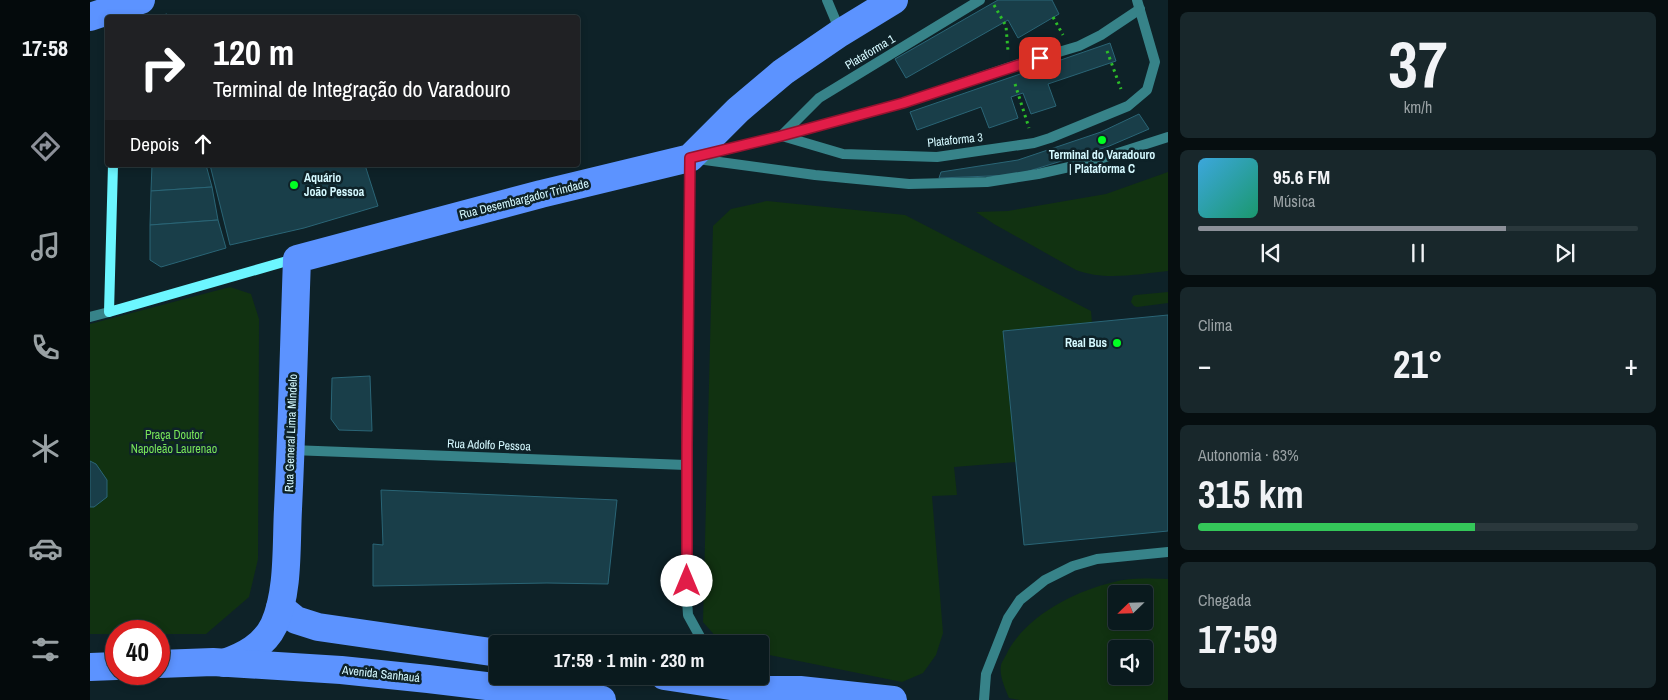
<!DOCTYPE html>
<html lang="pt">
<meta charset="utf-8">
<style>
:root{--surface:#0a1a1e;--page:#18272b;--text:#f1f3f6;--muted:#99a1a4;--line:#2a383c;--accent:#8c9099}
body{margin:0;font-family:"Archivo Narrow",sans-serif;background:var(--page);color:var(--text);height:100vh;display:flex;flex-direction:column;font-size:19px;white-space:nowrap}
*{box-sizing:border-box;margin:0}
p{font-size:16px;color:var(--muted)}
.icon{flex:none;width:28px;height:28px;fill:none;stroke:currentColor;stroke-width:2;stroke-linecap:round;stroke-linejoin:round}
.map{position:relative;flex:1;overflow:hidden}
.drawer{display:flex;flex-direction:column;gap:12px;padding:12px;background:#060e10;width:500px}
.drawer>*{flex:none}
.hud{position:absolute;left:15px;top:15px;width:475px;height:152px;border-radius:5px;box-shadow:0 2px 8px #0003,0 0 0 1px var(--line);background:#202124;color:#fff;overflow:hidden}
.needle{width:32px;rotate:247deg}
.buttons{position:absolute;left:1018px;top:585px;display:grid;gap:10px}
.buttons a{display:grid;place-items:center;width:45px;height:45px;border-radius:5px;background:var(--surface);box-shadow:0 2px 8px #0003,0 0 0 1px var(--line);font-size:25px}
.speed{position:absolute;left:15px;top:620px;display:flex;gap:10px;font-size:25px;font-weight:700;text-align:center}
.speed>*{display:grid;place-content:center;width:65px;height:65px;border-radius:50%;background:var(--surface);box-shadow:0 2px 8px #0003,0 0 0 1px var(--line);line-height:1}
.speed .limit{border:8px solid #d22;background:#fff;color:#111}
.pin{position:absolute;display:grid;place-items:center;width:42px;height:42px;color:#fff;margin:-21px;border-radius:10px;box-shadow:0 2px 8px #0006}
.me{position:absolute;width:55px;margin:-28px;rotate:0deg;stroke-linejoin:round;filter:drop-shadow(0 0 4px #0008)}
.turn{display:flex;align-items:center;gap:18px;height:105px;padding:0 25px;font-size:22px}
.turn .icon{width:65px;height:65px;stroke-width:2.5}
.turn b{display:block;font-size:35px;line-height:42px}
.then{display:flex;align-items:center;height:48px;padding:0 25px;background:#0003;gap:10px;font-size:19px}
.big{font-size:38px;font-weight:700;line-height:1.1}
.drawer .widget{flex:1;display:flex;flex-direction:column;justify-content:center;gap:8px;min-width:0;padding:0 18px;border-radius:8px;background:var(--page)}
.drawer .dial{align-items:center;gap:0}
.dial b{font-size:65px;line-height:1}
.song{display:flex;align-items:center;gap:15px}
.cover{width:60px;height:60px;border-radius:8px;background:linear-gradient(135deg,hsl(200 70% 55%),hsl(160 70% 35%))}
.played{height:5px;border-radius:2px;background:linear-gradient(90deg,var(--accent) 70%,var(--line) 70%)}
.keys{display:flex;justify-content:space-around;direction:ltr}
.heat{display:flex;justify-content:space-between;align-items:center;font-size:28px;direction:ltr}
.charge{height:8px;border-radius:4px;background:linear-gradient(90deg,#34c759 63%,var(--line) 0)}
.trip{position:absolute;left:399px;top:635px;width:280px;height:50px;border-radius:5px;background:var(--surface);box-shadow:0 2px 8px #0003,0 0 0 1px var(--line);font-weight:700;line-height:50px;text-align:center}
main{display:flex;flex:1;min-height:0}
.dock{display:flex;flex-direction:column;width:90px;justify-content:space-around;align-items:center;background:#040a0c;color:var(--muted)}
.dock .icon{width:35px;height:35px}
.dock .selected{color:var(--accent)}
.dock b{font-size:22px;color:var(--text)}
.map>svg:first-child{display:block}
.green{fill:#113211;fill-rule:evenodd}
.building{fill:#193e49;stroke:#2a6576}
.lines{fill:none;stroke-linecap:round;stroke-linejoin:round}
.path{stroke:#2dbe29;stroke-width:3;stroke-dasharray:2.5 4;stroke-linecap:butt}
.service{stroke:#378389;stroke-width:10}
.minor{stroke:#378389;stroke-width:10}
.tertiary{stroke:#378389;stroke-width:10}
.secondary{stroke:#6cf6ff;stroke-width:10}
.primary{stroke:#5c93ff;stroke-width:28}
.route-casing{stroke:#92132f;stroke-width:12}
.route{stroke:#e11d48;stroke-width:9}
.poi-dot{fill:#01ff23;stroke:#0e2228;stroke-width:2}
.labels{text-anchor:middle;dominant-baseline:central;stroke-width:5;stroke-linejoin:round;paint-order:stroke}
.street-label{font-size:12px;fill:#d5f9ff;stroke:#0e2228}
.poi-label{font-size:12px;font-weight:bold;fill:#d5f9ff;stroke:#0e2228}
.park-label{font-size:12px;fill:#78e55a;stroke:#0e2228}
</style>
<main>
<nav class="dock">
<b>17:58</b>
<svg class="icon selected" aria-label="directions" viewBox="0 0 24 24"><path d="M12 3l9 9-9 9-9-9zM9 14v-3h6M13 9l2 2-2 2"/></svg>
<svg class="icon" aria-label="music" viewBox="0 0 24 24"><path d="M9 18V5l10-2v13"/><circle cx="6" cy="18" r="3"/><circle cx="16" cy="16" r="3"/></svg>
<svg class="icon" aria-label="phone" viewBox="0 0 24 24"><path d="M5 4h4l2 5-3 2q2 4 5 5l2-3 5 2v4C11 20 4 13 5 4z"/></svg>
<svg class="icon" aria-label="climate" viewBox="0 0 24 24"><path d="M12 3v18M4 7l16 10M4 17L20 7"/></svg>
<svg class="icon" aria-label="car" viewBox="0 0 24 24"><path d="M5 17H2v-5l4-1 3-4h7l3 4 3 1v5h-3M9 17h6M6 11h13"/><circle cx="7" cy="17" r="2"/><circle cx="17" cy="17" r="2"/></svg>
<svg class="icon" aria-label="filters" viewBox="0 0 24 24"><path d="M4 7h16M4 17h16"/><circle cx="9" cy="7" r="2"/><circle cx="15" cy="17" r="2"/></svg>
</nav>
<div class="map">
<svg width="1078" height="700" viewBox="0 0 1078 700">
<rect width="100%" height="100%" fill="#0e2228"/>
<!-- green -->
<g class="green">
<path d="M1078,172V271C1048,274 1015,281 986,270L904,224L886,212L918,211L1016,194Z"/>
<polygon points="677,201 815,215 1001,311 1002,323 913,331 926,462 864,467 867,495 842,496 853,633 846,655 833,673 812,682 670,653 670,644 640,644 628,639 613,622 623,226 641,209"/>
<polygon points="140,287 161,294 169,319 168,559 159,597 116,634 69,634 69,631 26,631 26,634 0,634 0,324"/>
<polygon points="1078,292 1078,303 1047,307 1044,306 1041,302 1043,296 1046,295"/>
<path d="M1078,579V700H930L919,698C915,688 909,676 911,665C912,661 916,656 918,651C938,615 985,591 1024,582C1041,577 1061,579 1078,579ZM1026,594H1054V621H1026ZM1026,649H1054V676H1026Z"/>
</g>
<!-- building -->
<g class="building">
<polygon points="908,0 962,0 969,14 928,38 918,20 816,78 805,59"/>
<polygon points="77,14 78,18 68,18 68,16"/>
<polygon points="1020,43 1026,61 958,84 966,106 941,114 933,93 921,97 928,118 899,128 891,107 827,130 820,112"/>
<polygon points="1049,114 1059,129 1017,147 926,175 849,178 851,172 928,160 1011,132"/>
<polygon points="62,165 116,165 122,187 61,191"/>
<polygon points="120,165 275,165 288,206 214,228 140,245"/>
<polygon points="122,187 128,220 60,225 61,191"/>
<polygon points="128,220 136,248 71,267 60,260 60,225"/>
<polygon points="1078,315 1078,531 934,545 913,331"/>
<polygon points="280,376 282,431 249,430 241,419 242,378"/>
<polygon points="0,461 6,464 17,480 17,497 4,507 0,507"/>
<polygon points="291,490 527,500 518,584 457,583 283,586 283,544 293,545"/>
</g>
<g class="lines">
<!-- path -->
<g class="path">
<polyline points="904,5 916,26 918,51"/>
<polyline points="963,17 973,35"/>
<polyline points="1017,51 1031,89"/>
<polyline points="925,84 939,128"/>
</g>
<!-- service -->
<g class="service">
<polyline points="692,135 729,98 890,0"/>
<polyline points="692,136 753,154 847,157 944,143 960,138 1038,106 1057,90 1065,62 1047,0"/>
<polyline points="613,155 691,136 813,103 935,62 989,46 1011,35 1050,9"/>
<polyline points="894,700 896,674 918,618 930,600 955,580 983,566 1007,559 1078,552"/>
</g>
<!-- minor -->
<g class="minor">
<polyline points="737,0 750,31"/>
<polyline points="0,317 19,312"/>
<polyline points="201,450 596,465"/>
</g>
<!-- tertiary -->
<polyline class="tertiary" points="614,644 598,615 597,600 596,465 600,158 725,175 819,184 897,182 948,174 997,163 1078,137"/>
<!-- secondary -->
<polyline class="secondary" points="23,165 19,312 204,259"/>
<!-- primary -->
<g class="primary">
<polyline points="0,17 51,0"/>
<polyline points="190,607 206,620 228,627 408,653"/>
<path d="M134,663C154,656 174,646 184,625C199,592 196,545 198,509C202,426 204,342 207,259L451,194L600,158L648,110L693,72L750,33L804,0"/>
<polyline points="69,664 123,662 251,670 338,679 512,700"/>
<polyline points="0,667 26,666"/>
<polyline points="574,676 668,690 710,690 803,700"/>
</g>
</g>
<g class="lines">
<!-- route casing -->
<g class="route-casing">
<polyline id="route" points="597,581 597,446 600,158 691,136 813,103 950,58"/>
</g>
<!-- route -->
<use href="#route" class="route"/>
</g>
<!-- markers -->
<g class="poi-dot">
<circle cx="1012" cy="140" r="5"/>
<circle cx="204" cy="185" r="5"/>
<circle cx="1027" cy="343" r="5"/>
</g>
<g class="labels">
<!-- street labels -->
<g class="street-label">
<text transform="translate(780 52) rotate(-31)">Plataforma 1</text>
<text transform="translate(865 140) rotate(-6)">Plataforma 3</text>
<text transform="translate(434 199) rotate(-14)">Rua Desembargador Trindade</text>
<text transform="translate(201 433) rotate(-88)">Rua General Lima Mindelo</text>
<text transform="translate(399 445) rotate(2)">Rua Adolfo Pessoa</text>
<text transform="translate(291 674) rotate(6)">Avenida Sanhauá</text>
</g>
<!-- poi labels -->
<g class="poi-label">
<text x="1012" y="155">Terminal do Varadouro<tspan x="1012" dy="14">| Plataforma C</tspan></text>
<text x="214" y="178" text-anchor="start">Aquário<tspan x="214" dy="14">João Pessoa</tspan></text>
<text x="1017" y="343" text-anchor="end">Real Bus</text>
</g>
<!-- park labels -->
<g class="park-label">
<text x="84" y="435">Praça Doutor<tspan x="84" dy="14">Napoleão Laurenao</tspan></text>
</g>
</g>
</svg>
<div class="buttons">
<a><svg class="needle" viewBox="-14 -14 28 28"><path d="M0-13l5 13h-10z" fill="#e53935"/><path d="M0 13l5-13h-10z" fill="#99a1a4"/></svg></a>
<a><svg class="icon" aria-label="sound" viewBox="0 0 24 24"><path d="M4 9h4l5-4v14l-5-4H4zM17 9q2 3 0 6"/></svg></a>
</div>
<div class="speed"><div class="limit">40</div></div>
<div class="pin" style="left:950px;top:58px;background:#d93025"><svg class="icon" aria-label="arrive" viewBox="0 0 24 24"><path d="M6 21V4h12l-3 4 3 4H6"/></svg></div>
<svg class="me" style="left:597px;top:581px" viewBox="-20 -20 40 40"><circle r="19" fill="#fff"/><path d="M0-13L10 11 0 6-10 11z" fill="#e11d48"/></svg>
<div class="trip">17:59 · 1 min · 230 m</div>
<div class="hud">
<div class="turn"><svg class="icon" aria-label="right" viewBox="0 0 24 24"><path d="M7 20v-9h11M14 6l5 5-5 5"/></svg><div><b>120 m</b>Terminal de Integração do Varadouro</div></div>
<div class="then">Depois<svg class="icon" aria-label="ahead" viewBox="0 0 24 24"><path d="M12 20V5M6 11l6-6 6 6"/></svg></div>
</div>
</div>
<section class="drawer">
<div class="widget dial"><b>37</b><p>km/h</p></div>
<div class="widget">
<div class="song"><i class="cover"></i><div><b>95.6 FM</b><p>Música</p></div></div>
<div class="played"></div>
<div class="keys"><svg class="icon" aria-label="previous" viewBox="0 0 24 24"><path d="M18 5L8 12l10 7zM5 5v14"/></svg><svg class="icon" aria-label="pause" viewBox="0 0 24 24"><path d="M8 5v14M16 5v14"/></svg><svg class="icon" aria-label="next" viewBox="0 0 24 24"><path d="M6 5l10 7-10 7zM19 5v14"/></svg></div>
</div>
<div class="widget"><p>Clima</p>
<div class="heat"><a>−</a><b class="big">21°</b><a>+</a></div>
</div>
<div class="widget"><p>Autonomia · 63%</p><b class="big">315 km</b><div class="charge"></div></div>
<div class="widget"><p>Chegada</p><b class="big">17:59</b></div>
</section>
</main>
